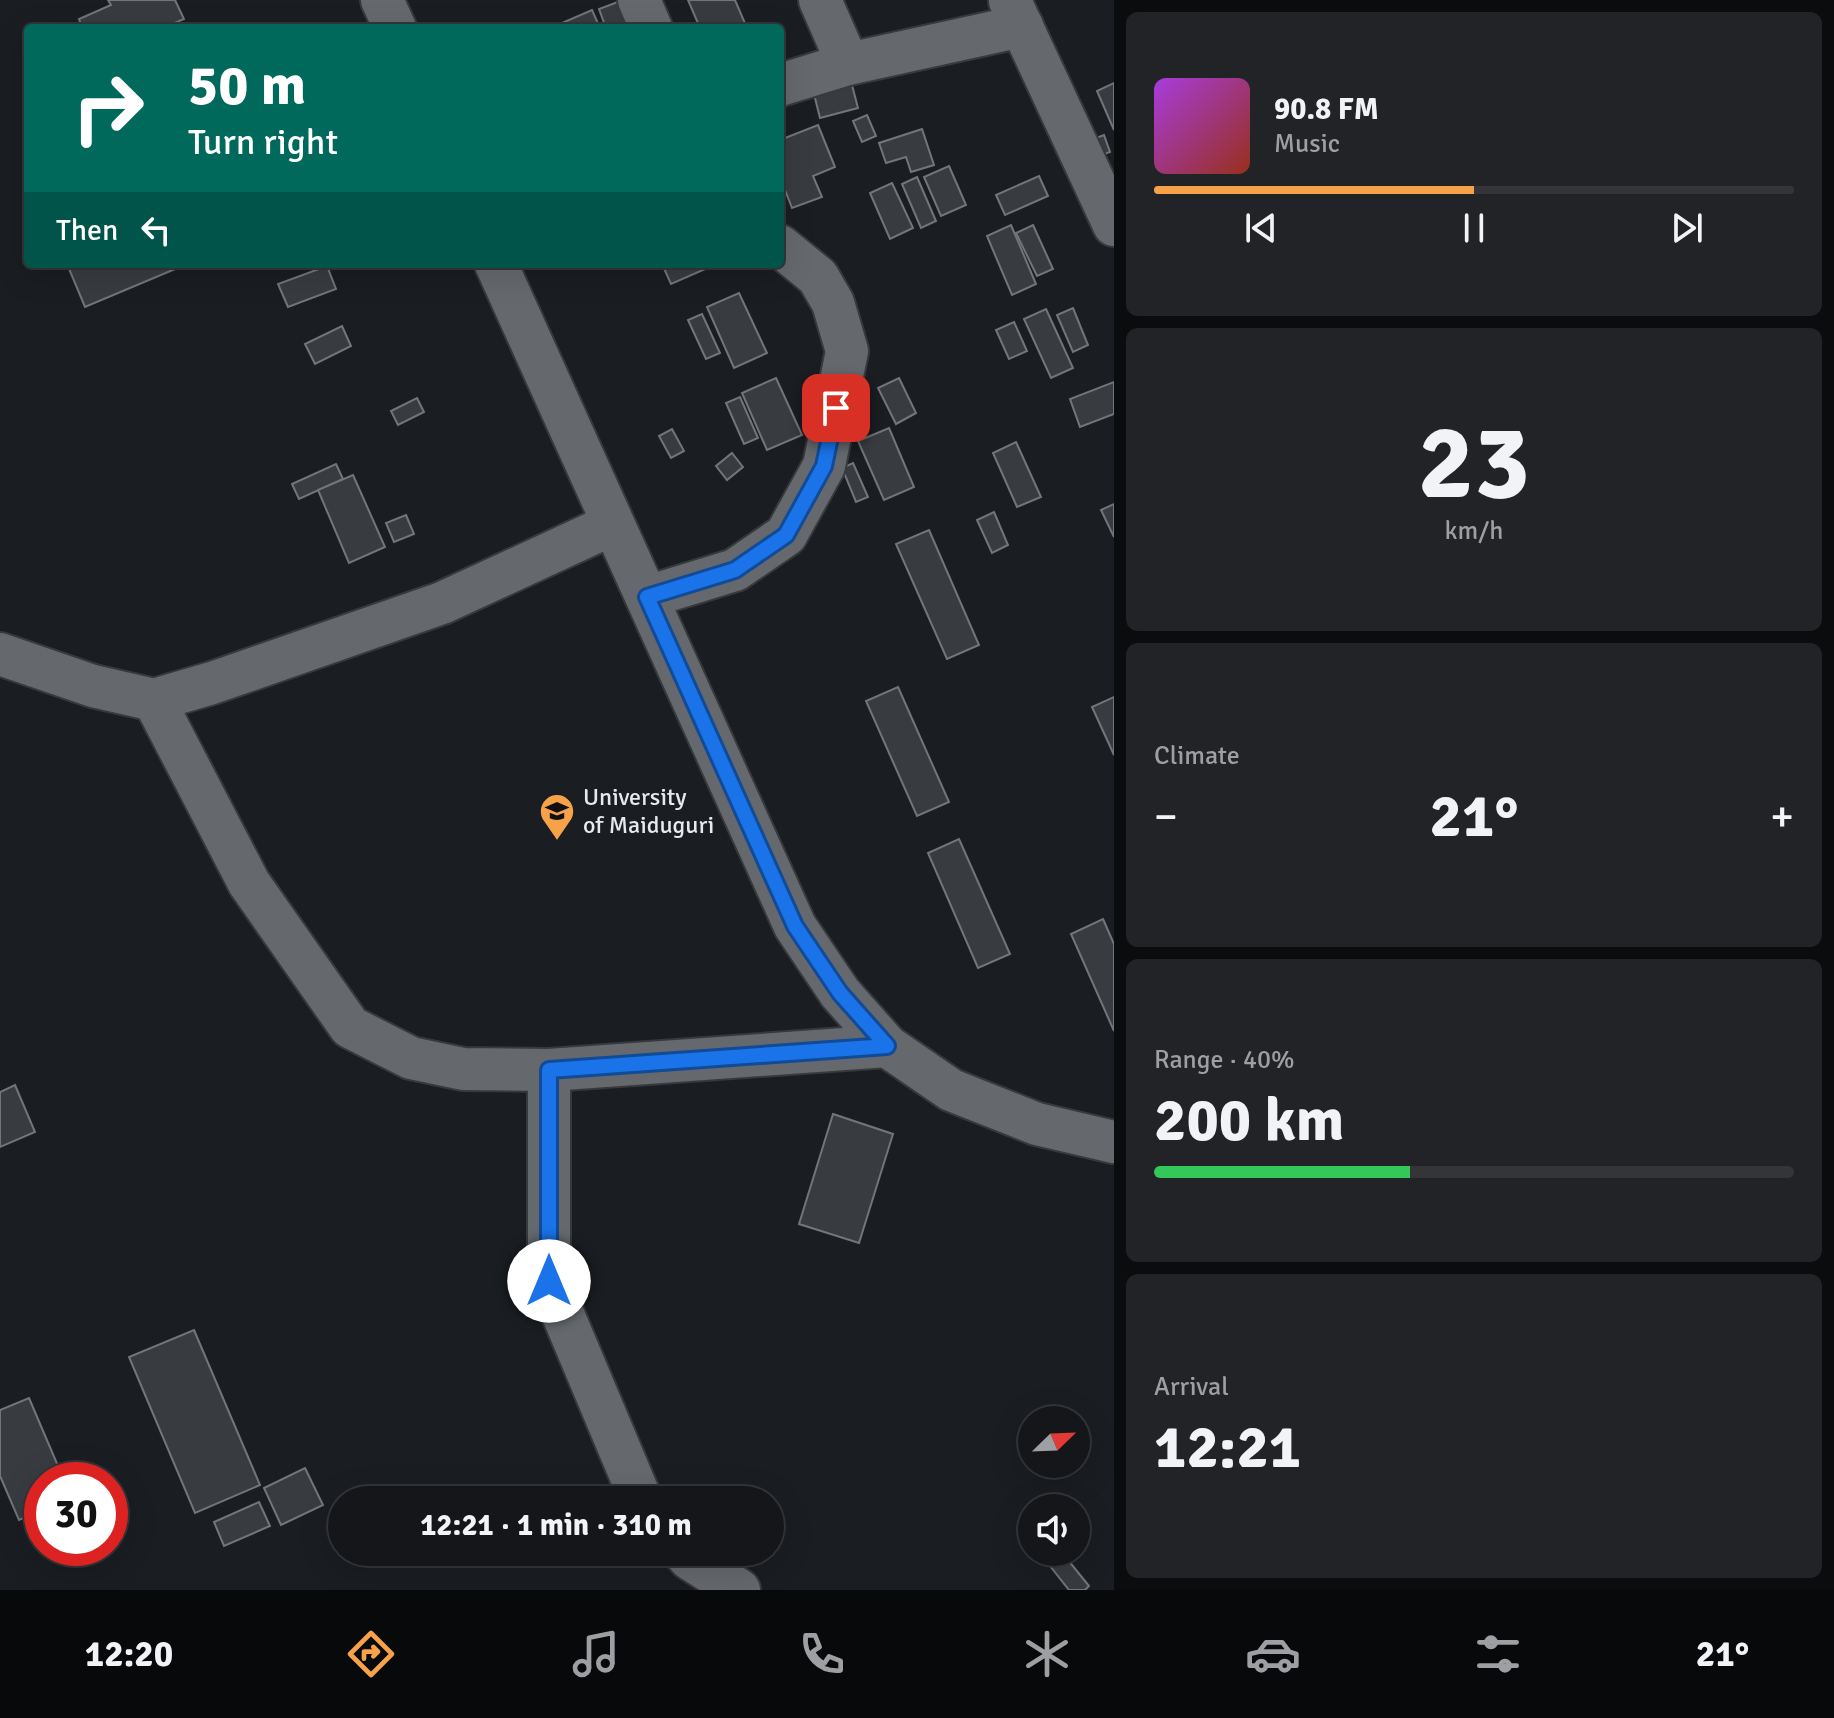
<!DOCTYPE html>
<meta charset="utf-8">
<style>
:root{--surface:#141619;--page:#212326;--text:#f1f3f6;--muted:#9d9fa2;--line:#333538;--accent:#f7a248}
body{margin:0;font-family:Signika,sans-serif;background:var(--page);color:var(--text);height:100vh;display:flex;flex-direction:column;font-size:30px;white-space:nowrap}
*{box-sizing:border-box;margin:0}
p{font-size:26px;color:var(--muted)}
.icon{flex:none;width:44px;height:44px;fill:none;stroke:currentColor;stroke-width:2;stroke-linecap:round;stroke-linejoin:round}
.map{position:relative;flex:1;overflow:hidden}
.panel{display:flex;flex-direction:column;gap:12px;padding:12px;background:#0b0c0e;width:720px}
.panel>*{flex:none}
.guide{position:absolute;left:24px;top:24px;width:760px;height:244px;border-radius:8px;box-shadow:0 8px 32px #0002,0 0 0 2px var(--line);background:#00695c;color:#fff;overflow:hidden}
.needle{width:52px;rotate:67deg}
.controls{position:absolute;left:1018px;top:1406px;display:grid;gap:16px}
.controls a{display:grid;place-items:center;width:72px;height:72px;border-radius:50%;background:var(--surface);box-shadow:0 8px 32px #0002,0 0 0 2px var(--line);font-size:40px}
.speed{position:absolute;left:24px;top:1462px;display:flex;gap:16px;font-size:40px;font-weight:700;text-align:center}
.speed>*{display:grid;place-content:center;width:104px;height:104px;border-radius:50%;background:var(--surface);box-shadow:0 8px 32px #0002,0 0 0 2px var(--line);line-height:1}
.speed .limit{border:12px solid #d22;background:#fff;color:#111}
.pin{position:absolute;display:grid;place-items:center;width:68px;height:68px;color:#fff;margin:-34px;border-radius:16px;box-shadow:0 4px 12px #0006}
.me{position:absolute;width:88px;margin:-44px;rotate:0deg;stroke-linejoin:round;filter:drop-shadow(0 0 6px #0008)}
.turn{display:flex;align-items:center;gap:28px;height:168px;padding:0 32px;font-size:36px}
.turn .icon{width:104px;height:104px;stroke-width:2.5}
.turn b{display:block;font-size:56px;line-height:68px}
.then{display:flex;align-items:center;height:76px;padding:0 32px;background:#0003;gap:16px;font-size:30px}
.big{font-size:60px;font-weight:700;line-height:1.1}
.panel .widget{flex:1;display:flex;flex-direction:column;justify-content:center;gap:12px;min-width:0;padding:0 28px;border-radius:12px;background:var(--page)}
.panel .dial{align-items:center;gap:0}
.dial b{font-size:104px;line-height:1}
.song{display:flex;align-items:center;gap:24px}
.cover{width:96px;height:96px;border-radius:12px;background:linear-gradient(135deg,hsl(280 70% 55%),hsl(10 70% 35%))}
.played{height:8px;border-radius:4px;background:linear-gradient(90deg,var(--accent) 50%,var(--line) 50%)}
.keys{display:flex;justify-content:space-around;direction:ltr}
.heat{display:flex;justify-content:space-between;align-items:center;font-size:44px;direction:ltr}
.charge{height:12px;border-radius:6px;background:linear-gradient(90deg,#34c759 40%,var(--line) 0)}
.trip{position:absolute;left:328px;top:1486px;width:456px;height:80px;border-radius:40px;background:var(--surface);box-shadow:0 8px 32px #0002,0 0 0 2px var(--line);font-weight:700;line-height:80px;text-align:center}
.menu{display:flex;height:128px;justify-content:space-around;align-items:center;background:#08090a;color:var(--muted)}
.menu .icon{width:56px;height:56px}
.menu .current{color:var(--accent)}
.menu b{font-size:36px;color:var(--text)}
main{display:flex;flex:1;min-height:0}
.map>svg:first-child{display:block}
.building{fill:#383c40;stroke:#72767a;stroke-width:2}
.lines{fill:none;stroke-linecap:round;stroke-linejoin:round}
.minor-casing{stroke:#37393c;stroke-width:46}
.minor{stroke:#65696e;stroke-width:42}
.route-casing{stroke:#114b97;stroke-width:20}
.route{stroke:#1a73e8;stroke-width:14}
.labels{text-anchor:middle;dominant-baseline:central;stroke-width:8;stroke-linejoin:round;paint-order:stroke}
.poi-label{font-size:24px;fill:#e7eaec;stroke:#1a1d21;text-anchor:start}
</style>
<main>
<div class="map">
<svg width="1114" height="1590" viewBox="0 0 1114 1590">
<rect width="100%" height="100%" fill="#1a1d21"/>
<!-- building -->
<g class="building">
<polygon points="108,0 175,0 184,19 172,24 173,28 82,28 79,19 111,5"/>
<polygon points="623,0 635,28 606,28 599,9"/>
<polygon points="688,0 735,0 747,28 700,28"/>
<polygon points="592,10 600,28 556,28 555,26"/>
<polygon points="1114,83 1114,130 1097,91"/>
<polygon points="852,85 858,108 820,118 814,94"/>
<polygon points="867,115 876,136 862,142 853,121"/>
<polygon points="818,125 835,167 813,176 822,197 792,208 780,177 780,140"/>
<polygon points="922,129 934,165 911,172 906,157 886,163 879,143"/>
<polygon points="1104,135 1110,152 1091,159 1085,142"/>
<polygon points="949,166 966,205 941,216 924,177"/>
<polygon points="1039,176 1048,196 1005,215 996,195"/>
<polygon points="917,177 936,221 921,228 902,184"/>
<polygon points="892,183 913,228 890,239 870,193"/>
<polygon points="1011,225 1036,284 1012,295 987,236"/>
<polygon points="1033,225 1053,269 1037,276 1016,233"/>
<polygon points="67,264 187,264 85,307"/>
<polygon points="662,264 709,264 710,267 671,284"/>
<polygon points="327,266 336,289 288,307 278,284"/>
<polygon points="739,293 767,353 734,368 707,307"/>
<polygon points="1073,308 1088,345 1073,352 1057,315"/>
<polygon points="1046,309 1073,368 1051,378 1024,319"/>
<polygon points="702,314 720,353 706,359 688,320"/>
<polygon points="1014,322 1027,351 1009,359 996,330"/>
<polygon points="342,326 351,346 315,364 305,344"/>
<polygon points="776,378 802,435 767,450 742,393"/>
<polygon points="899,378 916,413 896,424 878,388"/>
<polygon points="1114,382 1114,414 1080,427 1070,399"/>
<polygon points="740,397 758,438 744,444 726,403"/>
<polygon points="417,398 424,412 398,425 391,411"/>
<polygon points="889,428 914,487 884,500 858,441"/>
<polygon points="672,429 684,451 671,458 659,436"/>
<polygon points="1016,442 1041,497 1017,507 993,453"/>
<polygon points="732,453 743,467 727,480 716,466"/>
<polygon points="853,463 868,497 856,502 842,468"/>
<polygon points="336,464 343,479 299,499 292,484"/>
<polygon points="353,475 385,547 349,563 318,490"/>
<polygon points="1114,504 1114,537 1101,510"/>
<polygon points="994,512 1008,545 992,553 977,520"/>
<polygon points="406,515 414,534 394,542 386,523"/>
<polygon points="929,530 979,645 947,659 896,544"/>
<polygon points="898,687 949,802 917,816 866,701"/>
<polygon points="1114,697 1114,755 1092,707"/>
<polygon points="959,839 1010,954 978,968 928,853"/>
<polygon points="1103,919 1114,944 1114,1031 1071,934"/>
<polygon points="15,1085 35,1132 0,1147 0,1092"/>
<polygon points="833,1114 893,1134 859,1243 799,1224"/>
<polygon points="194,1330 260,1485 195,1513 129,1357"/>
<polygon points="29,1398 64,1480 42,1480 42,1510 19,1520 0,1476 0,1410"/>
<polygon points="305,1468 323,1505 281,1525 264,1488"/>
<polygon points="259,1502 270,1526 224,1546 214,1522"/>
<polygon points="1064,1555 1089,1586 1085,1590 1069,1590 1050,1566"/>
</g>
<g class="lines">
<!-- minor casing -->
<g class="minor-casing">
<g id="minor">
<polyline points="382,0 395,28"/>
<polyline points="639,0 651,28"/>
<polyline points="820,0 848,64"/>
<polyline points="1010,1 1114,225"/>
<polyline points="780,85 848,64 1022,26"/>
<polyline points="496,264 795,926 840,993 887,1046 951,1090 1037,1124 1114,1142"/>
<polyline points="647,597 735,570 786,535 824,466 847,351 833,303 818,277 780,246"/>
<polyline points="0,654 93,686 154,700 212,683 442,603 613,524"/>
<polyline points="154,700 249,883 350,1027 411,1058 463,1069 549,1070 887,1046"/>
<polyline points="549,1070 549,1281 641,1500"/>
<polyline points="684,1552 690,1559 739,1590"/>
</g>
</g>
<!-- minor -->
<use href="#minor" class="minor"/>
</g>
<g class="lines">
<!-- route casing -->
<g class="route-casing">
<polyline id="route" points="549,1281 549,1070 887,1046 840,993 795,926 647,597 735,570 786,535 824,466 836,408"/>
</g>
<!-- route -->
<use href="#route" class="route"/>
</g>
<!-- icons -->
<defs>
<g id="university-pin" transform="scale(1.8)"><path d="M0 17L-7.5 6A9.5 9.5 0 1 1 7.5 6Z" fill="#f7a248" stroke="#1a1d21"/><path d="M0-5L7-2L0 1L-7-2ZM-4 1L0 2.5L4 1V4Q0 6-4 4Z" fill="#111"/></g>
</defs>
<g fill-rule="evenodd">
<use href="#university-pin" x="557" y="811"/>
</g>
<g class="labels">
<!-- poi labels -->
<g class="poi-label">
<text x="583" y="797">University<tspan x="583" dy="28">of Maiduguri</tspan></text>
</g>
</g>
</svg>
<div class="controls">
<a><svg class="needle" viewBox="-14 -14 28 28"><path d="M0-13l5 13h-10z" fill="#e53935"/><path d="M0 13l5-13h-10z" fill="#9d9fa2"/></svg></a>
<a><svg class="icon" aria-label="sound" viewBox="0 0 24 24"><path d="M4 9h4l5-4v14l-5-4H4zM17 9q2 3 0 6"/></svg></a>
</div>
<div class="speed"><div class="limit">30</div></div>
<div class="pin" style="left:836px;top:408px;background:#d93025"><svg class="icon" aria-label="arrive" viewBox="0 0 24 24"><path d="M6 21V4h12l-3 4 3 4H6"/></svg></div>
<svg class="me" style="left:549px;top:1281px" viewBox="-20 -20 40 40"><circle r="19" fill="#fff"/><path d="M0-13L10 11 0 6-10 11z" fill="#1a73e8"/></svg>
<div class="trip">12:21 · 1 min · 310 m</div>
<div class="guide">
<div class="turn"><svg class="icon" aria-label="right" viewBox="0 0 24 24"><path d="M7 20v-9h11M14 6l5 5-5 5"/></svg><div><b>50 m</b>Turn right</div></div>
<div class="then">Then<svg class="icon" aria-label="left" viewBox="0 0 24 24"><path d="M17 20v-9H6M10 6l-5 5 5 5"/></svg></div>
</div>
</div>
<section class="panel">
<div class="widget">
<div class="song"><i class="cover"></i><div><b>90.8 FM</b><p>Music</p></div></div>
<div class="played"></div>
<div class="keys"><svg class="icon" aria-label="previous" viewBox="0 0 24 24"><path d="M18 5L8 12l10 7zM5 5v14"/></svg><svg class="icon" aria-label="pause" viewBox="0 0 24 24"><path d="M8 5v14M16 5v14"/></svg><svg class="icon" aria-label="next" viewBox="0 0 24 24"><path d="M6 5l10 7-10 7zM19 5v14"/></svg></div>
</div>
<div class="widget dial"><b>23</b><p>km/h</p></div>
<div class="widget"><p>Climate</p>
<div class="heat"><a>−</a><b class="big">21°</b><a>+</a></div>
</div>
<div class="widget"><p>Range · 40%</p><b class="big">200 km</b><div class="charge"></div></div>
<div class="widget"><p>Arrival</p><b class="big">12:21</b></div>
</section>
</main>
<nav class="menu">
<b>12:20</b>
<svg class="icon current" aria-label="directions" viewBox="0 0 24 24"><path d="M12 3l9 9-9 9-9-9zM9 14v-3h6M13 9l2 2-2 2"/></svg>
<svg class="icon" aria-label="music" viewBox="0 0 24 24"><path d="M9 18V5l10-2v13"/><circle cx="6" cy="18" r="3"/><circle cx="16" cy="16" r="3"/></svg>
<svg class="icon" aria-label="phone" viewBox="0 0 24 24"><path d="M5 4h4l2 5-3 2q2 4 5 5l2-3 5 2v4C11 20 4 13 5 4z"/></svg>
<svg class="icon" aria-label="climate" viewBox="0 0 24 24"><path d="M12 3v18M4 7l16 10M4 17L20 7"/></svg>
<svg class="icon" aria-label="car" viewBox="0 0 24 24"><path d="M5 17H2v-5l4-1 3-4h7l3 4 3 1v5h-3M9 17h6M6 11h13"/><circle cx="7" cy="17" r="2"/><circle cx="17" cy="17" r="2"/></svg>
<svg class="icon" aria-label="filters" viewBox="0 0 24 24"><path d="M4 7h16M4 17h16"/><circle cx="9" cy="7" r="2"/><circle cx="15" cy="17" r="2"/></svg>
<b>21°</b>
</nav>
